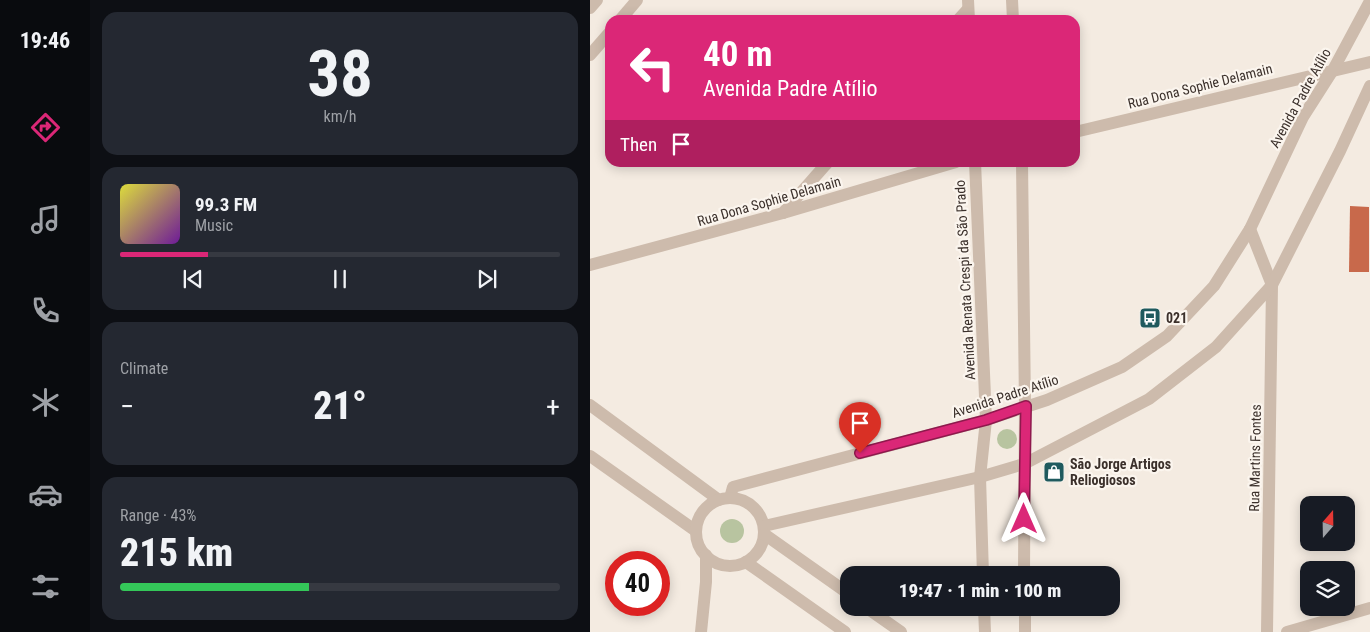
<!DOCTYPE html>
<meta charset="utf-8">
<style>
:root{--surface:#171b24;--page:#242831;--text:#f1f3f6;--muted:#9ea1a6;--line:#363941;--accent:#db2777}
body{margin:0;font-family:"Roboto Condensed",sans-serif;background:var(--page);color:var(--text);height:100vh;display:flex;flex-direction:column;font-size:19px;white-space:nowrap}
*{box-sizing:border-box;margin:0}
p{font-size:16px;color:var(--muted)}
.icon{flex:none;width:28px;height:28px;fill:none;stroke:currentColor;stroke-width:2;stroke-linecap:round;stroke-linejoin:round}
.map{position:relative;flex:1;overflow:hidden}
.details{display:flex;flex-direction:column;gap:12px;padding:12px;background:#0d0f14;width:500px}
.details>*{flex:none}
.banner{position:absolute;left:15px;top:15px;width:475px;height:152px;border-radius:15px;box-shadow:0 2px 12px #0003;background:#db2777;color:#fff;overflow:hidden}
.needle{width:32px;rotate:20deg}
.controls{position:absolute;left:710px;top:496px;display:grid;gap:10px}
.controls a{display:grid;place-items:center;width:55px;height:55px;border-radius:10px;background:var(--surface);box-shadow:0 2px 12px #0003;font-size:25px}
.speed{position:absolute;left:15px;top:551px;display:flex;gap:10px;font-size:25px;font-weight:700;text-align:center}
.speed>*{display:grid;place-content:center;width:65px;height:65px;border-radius:50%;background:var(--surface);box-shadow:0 2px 12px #0003;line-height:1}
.speed .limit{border:8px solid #d22;background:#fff;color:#111}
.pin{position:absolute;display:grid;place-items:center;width:42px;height:42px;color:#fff;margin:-51px -21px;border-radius:50% 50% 50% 0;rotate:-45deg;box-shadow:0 0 5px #0007}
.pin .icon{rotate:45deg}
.me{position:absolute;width:55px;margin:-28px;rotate:0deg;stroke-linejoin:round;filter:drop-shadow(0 0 4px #0008)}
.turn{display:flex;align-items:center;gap:18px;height:105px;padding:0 15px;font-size:22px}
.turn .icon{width:65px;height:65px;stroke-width:2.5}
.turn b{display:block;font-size:35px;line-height:42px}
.then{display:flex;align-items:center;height:48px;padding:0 15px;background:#0003;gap:10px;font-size:19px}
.big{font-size:38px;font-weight:800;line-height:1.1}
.details .tile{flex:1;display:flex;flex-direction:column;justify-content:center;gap:8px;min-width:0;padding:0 18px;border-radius:15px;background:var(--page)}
.details .dial{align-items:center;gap:0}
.dial b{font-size:65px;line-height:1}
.song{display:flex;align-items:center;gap:15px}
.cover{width:60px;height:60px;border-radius:8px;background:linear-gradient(135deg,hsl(60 70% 55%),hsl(280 70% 35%))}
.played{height:5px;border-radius:2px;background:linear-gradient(90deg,var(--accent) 20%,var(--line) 20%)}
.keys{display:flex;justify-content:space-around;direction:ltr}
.heat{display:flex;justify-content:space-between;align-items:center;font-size:28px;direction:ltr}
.charge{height:8px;border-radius:4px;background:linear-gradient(90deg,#34c759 43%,var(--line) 0)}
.trip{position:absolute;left:250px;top:566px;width:280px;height:50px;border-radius:15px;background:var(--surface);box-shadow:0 2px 12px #0003;font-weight:800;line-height:50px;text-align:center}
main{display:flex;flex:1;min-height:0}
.tab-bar{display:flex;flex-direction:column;width:90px;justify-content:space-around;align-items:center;background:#090b0e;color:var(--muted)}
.tab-bar .icon{width:35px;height:35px}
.tab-bar .selected{color:var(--accent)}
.tab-bar b{font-size:22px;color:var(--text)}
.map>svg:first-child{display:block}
.green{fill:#b8c4a0}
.building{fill:#c8694b}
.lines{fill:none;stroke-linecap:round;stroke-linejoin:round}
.minor{stroke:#cdbbac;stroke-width:12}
.route-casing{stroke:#8e194d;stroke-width:12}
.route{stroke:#db2777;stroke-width:9}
.labels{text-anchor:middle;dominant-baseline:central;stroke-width:4.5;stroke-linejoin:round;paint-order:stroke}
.street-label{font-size:14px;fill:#3b302b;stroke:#fbf5ee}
.poi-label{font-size:14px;font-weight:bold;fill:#3b302b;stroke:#fbf5ee;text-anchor:start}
</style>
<main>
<nav class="tab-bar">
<b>19:46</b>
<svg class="icon selected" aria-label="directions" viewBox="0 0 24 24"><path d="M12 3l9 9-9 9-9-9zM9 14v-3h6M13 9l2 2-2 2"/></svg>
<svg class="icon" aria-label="music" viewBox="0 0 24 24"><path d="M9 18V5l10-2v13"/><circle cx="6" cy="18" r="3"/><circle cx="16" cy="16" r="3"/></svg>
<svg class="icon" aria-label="phone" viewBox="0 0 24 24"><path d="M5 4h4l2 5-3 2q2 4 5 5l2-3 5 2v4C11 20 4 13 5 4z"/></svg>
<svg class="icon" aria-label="climate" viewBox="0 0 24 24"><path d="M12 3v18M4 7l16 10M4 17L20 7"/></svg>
<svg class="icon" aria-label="car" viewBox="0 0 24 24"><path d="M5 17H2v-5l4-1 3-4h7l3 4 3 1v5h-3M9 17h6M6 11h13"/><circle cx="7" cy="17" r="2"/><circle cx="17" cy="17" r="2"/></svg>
<svg class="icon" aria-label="filters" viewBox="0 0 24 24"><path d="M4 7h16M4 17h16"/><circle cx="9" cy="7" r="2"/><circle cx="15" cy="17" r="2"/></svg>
</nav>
<section class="details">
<div class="tile dial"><b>38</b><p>km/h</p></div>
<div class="tile">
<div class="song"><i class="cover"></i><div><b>99.3 FM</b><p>Music</p></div></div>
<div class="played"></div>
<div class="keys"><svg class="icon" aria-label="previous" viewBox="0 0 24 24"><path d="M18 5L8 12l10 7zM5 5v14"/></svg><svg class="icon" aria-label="pause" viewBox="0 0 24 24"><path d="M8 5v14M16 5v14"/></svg><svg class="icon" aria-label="next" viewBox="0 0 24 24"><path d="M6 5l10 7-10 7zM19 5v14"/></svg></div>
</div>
<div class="tile"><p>Climate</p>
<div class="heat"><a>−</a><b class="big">21°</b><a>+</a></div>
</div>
<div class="tile"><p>Range · 43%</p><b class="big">215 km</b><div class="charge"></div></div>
</section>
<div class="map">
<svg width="780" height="632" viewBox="0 0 780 632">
<rect width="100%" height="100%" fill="#f4ebe1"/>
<!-- green -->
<g class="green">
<circle cx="417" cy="439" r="10"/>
<circle cx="142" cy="531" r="12"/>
</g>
<!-- building -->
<polygon class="building" points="760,206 779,207 779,272 759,272"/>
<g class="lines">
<!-- minor -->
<g class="minor">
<polyline points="378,0 379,20"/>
<polyline points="422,0 423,20"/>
<polyline points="0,8 7,0"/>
<polyline points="30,20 47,0"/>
<polyline points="368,20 378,9"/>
<polyline points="0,55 20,32"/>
<polyline points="485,132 780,62"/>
<polyline points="385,162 396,420 390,477 393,575"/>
<polyline points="432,162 435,406 434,575"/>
<polyline points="193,213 238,162"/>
<polyline points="660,229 682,285 677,632"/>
<polyline points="0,265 193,213 366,162"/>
<polyline points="0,405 129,500"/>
<polyline points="0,456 106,531"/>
<polyline points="140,498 143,487 396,420 457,400 532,367 577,336 624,286 660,229 713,117 743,70 780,1"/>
<circle cx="140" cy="532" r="34"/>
<polyline points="174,526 390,477 434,464 559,399 626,347 682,285 750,151 780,86"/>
<polyline points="174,534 259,594"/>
<polyline points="156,562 255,632"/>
<polyline points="277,608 311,632"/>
<polyline points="394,608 395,632"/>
<polyline points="435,608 435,632"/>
<polyline points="111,632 116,582 116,555"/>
<polyline points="697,632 780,608"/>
</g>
</g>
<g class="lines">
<!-- route casing -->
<g class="route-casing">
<polyline id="route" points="270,453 396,420 436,406 434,519"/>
</g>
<!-- route -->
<use href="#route" class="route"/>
</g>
<!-- icons -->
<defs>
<g id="bus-square" transform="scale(1.125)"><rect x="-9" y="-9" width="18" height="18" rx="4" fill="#1f5a5e" stroke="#fbf5ee"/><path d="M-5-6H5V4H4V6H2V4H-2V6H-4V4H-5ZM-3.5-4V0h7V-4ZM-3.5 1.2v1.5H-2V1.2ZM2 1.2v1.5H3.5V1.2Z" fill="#fff"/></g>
<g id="shop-square" transform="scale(1.125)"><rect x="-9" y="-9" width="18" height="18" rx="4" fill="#1f5a5e" stroke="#fbf5ee"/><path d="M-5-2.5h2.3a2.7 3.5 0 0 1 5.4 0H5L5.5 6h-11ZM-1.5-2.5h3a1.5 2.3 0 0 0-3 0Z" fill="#fff"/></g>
</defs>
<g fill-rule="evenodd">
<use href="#bus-square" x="560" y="318"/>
<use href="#shop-square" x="464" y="472"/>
</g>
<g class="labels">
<!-- street labels -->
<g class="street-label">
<text transform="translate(610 86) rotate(-14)">Rua Dona Sophie Delamain</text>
<text transform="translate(710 98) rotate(-61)">Avenida Padre Atílio</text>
<text transform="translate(179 201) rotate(-16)">Rua Dona Sophie Delamain</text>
<text transform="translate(375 280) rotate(-93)">Avenida Renata Crespi da São Prado</text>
<text transform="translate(415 396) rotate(-18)">Avenida Padre Atílio</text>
<text transform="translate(665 458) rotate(-89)">Rua Martins Fontes</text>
</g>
<!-- poi labels -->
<g class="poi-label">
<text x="576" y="318">021</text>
<text x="480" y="464">São Jorge Artigos<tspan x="480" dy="16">Reliogiosos</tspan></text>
</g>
</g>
</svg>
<div class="controls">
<a><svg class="needle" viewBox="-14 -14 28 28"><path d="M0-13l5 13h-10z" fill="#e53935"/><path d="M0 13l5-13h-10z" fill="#9ea1a6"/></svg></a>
<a><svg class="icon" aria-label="layers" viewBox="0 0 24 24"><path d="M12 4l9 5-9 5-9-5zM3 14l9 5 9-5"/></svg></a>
</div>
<div class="speed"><div class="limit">40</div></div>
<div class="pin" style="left:270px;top:453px;background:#d93025"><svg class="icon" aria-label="arrive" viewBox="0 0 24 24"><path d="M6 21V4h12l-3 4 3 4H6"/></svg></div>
<svg class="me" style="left:434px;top:519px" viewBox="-20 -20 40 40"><path d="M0-17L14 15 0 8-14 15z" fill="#db2777" stroke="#fff" stroke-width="4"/></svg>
<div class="trip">19:47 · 1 min · 100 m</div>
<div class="banner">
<div class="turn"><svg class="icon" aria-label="left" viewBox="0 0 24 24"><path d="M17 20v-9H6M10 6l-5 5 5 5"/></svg><div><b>40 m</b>Avenida Padre Atílio</div></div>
<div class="then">Then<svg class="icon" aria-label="arrive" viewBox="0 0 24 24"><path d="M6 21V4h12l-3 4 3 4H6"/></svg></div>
</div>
</div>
</main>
